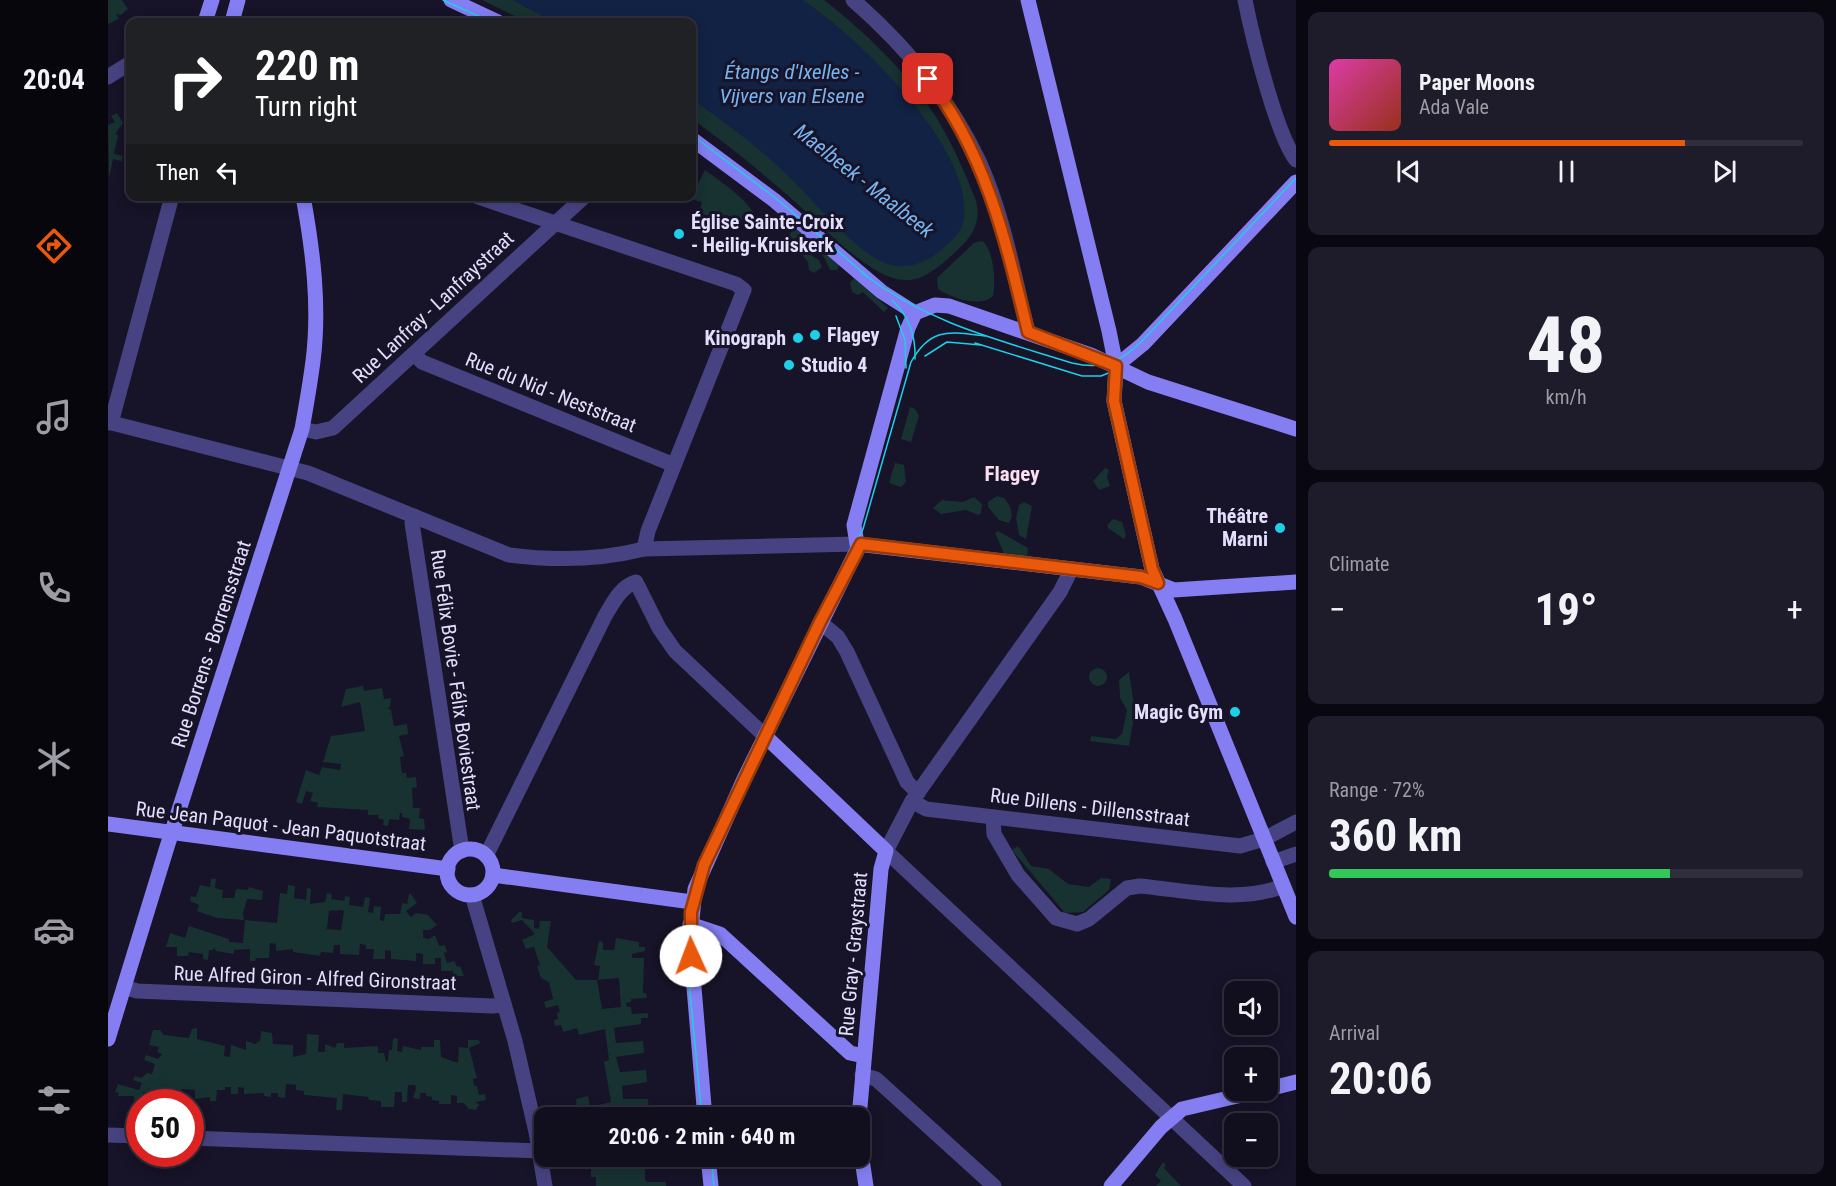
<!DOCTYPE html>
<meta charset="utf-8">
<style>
:root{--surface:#110e1e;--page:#1e1c2b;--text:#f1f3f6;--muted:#9c9ca4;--line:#302e3c;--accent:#ea580c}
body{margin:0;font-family:"Roboto Condensed",sans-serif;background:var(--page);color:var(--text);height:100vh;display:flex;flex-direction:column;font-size:22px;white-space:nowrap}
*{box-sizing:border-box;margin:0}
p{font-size:20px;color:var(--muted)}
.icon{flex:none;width:33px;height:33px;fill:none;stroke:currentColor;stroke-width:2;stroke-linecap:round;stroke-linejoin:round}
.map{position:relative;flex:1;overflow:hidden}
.sheet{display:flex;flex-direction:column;gap:12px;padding:12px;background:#090810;width:540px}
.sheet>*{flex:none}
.top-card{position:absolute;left:18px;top:18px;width:570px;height:183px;border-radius:12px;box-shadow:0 3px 15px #0003,0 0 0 2px var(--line);background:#202124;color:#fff;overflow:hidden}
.fabs{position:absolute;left:1116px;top:981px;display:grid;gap:12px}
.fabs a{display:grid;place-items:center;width:54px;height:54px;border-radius:12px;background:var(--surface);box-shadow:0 3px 15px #0003,0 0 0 2px var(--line);font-size:30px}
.speed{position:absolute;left:18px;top:1089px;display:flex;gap:12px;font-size:30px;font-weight:700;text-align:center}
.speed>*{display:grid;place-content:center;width:78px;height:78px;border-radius:50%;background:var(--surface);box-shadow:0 3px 15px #0003,0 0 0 2px var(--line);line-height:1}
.speed .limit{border:9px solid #d22;background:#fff;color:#111}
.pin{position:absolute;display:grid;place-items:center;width:51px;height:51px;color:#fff;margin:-26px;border-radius:12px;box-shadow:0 3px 9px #0006}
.me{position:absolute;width:66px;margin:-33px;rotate:358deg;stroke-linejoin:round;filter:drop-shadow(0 0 4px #0008)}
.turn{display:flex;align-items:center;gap:21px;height:126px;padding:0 30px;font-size:27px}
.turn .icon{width:78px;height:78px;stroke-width:2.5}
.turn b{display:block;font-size:42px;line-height:51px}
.then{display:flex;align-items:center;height:57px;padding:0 30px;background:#0003;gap:12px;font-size:22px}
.big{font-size:45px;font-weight:700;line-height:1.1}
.sheet .card{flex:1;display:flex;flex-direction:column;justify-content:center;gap:9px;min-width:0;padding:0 21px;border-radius:12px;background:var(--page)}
.sheet .dial{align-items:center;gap:0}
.dial b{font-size:78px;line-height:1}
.song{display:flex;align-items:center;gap:18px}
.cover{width:72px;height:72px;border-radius:9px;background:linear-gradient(135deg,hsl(320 70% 55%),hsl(10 70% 35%))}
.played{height:6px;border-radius:3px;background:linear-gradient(90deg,var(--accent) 75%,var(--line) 75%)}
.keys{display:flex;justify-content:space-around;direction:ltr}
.heat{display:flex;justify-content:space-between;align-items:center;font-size:33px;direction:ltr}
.charge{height:9px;border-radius:4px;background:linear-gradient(90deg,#34c759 72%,var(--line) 0)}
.trip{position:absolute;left:426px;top:1107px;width:336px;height:60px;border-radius:12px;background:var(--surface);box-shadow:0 3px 15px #0003,0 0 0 2px var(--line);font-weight:700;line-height:60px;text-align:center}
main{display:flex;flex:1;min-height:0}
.dock{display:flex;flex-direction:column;width:108px;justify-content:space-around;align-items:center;background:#07060c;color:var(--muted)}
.dock .icon{width:42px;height:42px}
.dock .active{color:var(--accent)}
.dock b{font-size:27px;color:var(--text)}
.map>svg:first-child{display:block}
.green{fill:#173231;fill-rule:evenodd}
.water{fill:#124}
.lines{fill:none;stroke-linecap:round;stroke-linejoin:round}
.street{stroke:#474382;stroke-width:15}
.secondary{stroke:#847ef2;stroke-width:15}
.tram{stroke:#1dcfe8;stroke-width:1.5}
.route-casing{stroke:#983908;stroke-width:15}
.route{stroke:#ea580c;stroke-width:10}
.poi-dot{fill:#1dcfe8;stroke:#171328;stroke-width:2}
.labels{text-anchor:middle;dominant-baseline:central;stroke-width:6;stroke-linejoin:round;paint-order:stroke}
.poi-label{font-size:20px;font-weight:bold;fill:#e2defc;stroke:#171328;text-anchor:start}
.street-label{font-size:20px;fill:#e2defc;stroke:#171328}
.water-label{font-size:21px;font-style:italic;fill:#76b5f1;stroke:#171328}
.neighbourhood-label{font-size:21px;font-weight:bold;fill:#fce0f1;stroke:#171328}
</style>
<main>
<nav class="dock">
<b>20:04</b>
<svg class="icon active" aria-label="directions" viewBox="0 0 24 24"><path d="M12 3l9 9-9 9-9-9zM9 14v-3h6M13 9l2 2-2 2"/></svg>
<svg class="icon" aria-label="music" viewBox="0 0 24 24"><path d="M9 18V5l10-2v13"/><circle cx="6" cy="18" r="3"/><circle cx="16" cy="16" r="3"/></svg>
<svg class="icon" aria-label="phone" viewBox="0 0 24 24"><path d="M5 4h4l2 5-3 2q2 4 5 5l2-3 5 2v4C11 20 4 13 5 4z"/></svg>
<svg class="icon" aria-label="climate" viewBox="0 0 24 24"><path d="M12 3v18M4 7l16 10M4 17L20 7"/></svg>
<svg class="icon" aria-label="car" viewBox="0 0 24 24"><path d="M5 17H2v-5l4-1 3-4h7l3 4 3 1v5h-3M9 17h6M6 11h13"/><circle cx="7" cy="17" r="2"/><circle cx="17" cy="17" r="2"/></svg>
<svg class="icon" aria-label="filters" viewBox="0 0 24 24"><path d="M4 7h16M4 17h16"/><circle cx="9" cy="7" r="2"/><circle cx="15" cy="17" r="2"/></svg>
</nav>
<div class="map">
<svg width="1188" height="1186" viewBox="0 0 1188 1186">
<rect width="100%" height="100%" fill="#171328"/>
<!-- green -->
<g class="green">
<polygon points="0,0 14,0 20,9 13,15 8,14 11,19 0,24"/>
<path d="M374,0H716C755,30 801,74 828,117C844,143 857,172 868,201C874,225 862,239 844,255C832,266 815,281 797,280C761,280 705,216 677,193C647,167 616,142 584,119V22H419Z"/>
<polygon points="9,113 15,123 7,134 10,135 6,154 15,156 13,161 5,159 1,179 0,125 7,122 3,116"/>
<path d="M597,170C616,184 637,197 649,218L648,226L642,228L643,224L627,218L625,225L591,213L594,202L582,199Z"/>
<polygon points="686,227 731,265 729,270 722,270 716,257 691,236 685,240 680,238"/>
<path d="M874,241C886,249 888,283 885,296C873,308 843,298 830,289L829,278L866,243Z"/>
<polygon points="698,252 711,260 714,267 706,273 701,270 700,262 695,256"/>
<polygon points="746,278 780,308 776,312 755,292 750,295 744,292 742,283"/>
<polygon points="802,407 807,409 811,416 803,442 793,439"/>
<polygon points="787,463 796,465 798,482 793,487 781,483"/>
<polygon points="997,468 1001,470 999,477 1002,486 991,490 985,481"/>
<path d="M889,496L896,498C902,504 907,515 901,523L891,520L880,507V502Z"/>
<polygon points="866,497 874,504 873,513 870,515 858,510 833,514 825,508 834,500 855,502"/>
<polygon points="916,502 924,506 918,539 911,535 908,518 911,505"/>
<polygon points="1005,519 1014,522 1018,535 1016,539 1000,528 1000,524"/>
<polygon points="890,531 920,548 919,558 896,553 887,533"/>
<circle cx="990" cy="677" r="9"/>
<polygon points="1021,672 1027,711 1021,746 982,741 983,736 1008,739 1014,734 1019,710 1012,698 1011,680"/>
<polygon points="255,686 256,691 274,688 276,699 283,698 282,707 279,708 283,710 286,726 299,724 300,734 291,736 296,756 292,757 294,773 298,773 299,778 308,777 309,787 304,788 305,808 312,808 311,818 316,819 317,830 301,829 302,819 294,817 294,813 292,813 291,820 281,819 280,826 275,825 276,820 270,818 271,815 260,815 260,810 209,807 210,803 202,801 205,793 198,791 194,804 188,802 198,770 211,775 214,767 232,770 233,764 215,762 223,736 257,731 252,702 233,707 238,689"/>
<polygon points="910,846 923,866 941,869 960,884 981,887 993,878 1003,879 1001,890 975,912 957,913 904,850"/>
<polygon points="103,879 108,879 107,888 115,890 114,898 126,898 128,889 140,890 141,887 155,891 154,900 139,899 135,913 136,920 109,918 89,911 91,905 82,901 83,896 88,897 92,885 102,887"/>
<path d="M180,885L187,886L186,898L198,900L199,888L203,889L202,904L217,902L219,893L224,894L223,899L236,901L237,896L242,897L241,905L255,907L257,897L262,898L260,912L265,913L266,906L273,907L272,920L276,921L277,914H292L294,903L299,904L301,894H303L309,903L298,911L303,917L308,913L320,915L329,925L322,930H315V938L321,939L327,935L331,946L337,945L339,952L336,953L339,963L346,961L349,967L352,966L356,976H345V971H333V958H327V964H315V954L308,953V961L283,959V951L277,950V959H265L266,949H258V945L252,944L251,955L232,954V945H226L225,953L213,952L212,956L185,952V949L168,951V944L162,943L161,958H148L147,961H142V949L126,950V954L108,951L106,947L105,950H101L100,960L95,959V954L81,952L80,956H69V947H58L62,933L77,938L81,926L121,939V942L135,943L137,920L169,923L172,893L179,894ZM233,910L236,911L233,930L219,929L221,911Z"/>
<polygon points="411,912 414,912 414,918 426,920 426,928 431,929 432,921 443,921 439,947 468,980 489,980 494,1009 513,1007 511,978 490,980 492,966 486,965 491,941 495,942 495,950 506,950 508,938 531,942 531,947 537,947 537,951 524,954 524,958 536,958 535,993 538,993 539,998 523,999 523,1002 518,1003 519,1007 523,1007 524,1014 540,1013 540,1018 533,1018 533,1024 506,1028 508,1043 535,1041 536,1053 508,1057 512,1072 538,1070 539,1082 514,1086 515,1099 540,1099 541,1111 523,1113 521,1117 470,1116 468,1099 480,1096 482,1107 503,1102 496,1062 501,1060 497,1029 471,1035 469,1028 455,1032 453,1025 447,1026 446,1020 450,1019 449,1013 452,1012 450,1005 438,1008 436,1002 445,999 441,982 433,978 429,966 432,965 426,947 418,949 414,940 427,934 414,920 404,923 403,920"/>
<polygon points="89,1028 89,1039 117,1046 116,1056 122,1057 123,1045 138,1050 138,1041 147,1044 152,1041 153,1031 164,1033 165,1044 185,1045 185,1057 198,1054 199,1034 211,1035 210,1052 217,1052 217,1044 227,1048 229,1043 236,1043 236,1048 270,1046 270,1053 276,1053 278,1062 280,1060 281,1050 284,1050 285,1038 290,1039 289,1051 294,1052 295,1046 313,1050 313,1047 326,1047 326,1040 332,1040 333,1057 350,1063 351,1047 360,1048 360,1040 371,1040 372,1043 361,1048 369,1078 365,1079 366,1086 369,1086 371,1095 377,1094 378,1100 368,1102 371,1105 368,1110 361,1109 356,1103 349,1103 349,1096 343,1095 343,1104 331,1104 331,1101 324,1100 324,1097 318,1096 318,1093 312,1093 312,1099 305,1098 308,1088 307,1085 300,1085 299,1102 294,1102 294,1092 287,1092 286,1107 273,1107 273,1101 261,1100 260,1097 235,1094 234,1110 228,1110 229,1098 196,1095 196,1091 188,1090 188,1085 178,1084 177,1098 170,1097 170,1093 163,1093 163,1097 156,1096 156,1093 136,1094 136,1088 130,1087 130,1094 123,1094 123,1087 117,1087 117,1090 109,1090 108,1101 102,1101 102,1097 87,1099 87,1090 73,1089 73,1095 66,1095 66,1098 54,1096 53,1102 47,1102 47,1093 35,1092 34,1101 26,1101 26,1096 10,1096 11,1093 7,1092 10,1084 31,1090 34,1083 25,1080 27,1076 33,1078 39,1073 44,1074 47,1064 36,1060 38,1055 50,1059 54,1054 49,1052 51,1047 41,1045 45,1030 52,1030 56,1035 81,1038 84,1029"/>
<polygon points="524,1156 545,1157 546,1163 555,1162 555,1167 537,1169 537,1180 539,1182 558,1182 558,1186 488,1186 488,1177 483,1177 483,1159 478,1159 478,1157"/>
<polygon points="1055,1162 1058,1165 1056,1168 1073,1186 1048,1186 1053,1181 1047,1175"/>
</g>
<!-- water -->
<path class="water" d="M404,0H694C748,34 872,154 855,223C852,234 840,244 832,251C817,264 796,270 777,263C746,251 705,199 679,175C651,147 616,122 584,99V22H446Z"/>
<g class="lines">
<!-- street -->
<g class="street">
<path d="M745,0C797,45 841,98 871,161C895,214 906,275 920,332"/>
<path d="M1137,0C1144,35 1168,134 1188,160"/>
<polyline points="0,77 22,63"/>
<polyline points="367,196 628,284 636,290 540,531 536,549"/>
<polyline points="306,354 314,362 566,465"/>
<path d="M0,422L200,473L401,555C447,561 492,560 536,549L749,544"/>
<polyline points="3,423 64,196"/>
<polyline points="194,429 208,432 225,428 477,196"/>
<polyline points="306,516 304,523 354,851"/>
<polyline points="963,570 952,592 804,801 778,851 1136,1186"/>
<polyline points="712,622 730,637 739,652 799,782 810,793"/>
<polyline points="804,801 818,809 1132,846 1156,839 1188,822"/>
<path d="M885,817L886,834L910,875L948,918L969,924L981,919L1019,888L1032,886C1077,890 1132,904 1175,886"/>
<path d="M378,856L497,616C505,603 512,587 528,582L551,628L567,651L657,736"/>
<polyline points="1165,862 1188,854"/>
<polyline points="364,895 407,1041 428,1132 437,1186"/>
<polyline points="16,987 29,991 384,1006 396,1005"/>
<polyline points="754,1075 768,1079 886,1186"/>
<polyline points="0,1135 32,1136"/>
<polyline points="82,1138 432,1151"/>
</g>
<!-- secondary -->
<g class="secondary">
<polyline points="343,0 390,22"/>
<polyline points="920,0 1001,331 1008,366 1006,401 1044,569 1067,619 1188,917"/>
<polyline points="97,22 104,0"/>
<polyline points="124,22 130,0"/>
<polyline points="584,139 666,200 774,292 807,313"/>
<polyline points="1008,366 1035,344 1188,182"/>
<polyline points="1188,429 1040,382 983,355 841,306 827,305 807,313 800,328 746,525 749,544 1033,577 1066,590 1188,582"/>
<polyline points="657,736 778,851 773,869 751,1118"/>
<polyline points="0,824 340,869"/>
<circle cx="362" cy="872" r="23"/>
<polyline points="385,875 584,902"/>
<polyline points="582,924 612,934 742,1053 756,1056"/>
<path d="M0,1039L59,847L194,429C198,407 202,384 205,361C212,306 205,251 195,196"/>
<polyline points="1160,1089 1188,1082"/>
<polyline points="597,1118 582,940 587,889 636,779 752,544"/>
<polyline points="752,1146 758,1186"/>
<polyline points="600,1156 603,1186"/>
<polyline points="1003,1186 1053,1127 1074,1109 1155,1090"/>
</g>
<!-- tram -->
<g class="tram">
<polyline points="335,0 383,22"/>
<polyline points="584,135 669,199 760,277"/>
<path d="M754,273C820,323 887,339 964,363C994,370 1011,363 1033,342L1188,178"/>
<path d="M784,300C801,316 808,335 807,359"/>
<polyline points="788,316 797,340 798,368"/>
<polyline points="867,343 974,376 993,376 1013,368"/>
<polyline points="817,356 839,342 873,345"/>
<path d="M594,1118L577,940L580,909L587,876L755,529L803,362C823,326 843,332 877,336"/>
<polyline points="603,1156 606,1186"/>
</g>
</g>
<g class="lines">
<!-- route casing -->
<g class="route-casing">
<path id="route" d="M583,956V912L596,865L712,622L753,544L1033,577L1050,583L1044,569L1006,401L1008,366L920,332C898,242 878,153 820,79"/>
</g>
<!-- route -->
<use href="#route" class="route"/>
</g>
<!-- markers -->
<g class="poi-dot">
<circle cx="571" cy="234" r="6"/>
<circle cx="707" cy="335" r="6"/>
<circle cx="690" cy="338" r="6"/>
<circle cx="681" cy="365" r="6"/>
<circle cx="1172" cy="528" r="6"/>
<circle cx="1127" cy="712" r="6"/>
</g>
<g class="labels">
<!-- poi labels -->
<g class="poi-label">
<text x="583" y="222">Église Sainte-Croix<tspan x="583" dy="23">- Heilig-Kruiskerk</tspan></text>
<text x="719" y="335">Flagey</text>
<text x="678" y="338" text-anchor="end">Kinograph</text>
<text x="693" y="365">Studio 4</text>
<text x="1160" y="516" text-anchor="end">Théâtre<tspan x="1160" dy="23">Marni</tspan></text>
<text x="1115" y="712" text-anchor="end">Magic Gym</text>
</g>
<!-- street labels -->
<g class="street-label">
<text transform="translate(325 307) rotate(-43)">Rue Lanfray - Lanfraystraat</text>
<text transform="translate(443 392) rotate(22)">Rue du Nid - Neststraat</text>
<text transform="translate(103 644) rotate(-72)">Rue Borrens - Borrensstraat</text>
<text transform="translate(348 680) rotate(82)">Rue Félix Bovie - Félix Boviestraat</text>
<text transform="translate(982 807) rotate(7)">Rue Dillens - Dillensstraat</text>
<text transform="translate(173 826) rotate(7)">Rue Jean Paquot - Jean Paquotstraat</text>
<text transform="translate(745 954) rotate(-85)">Rue Gray - Graystraat</text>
<text transform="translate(207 978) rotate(2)">Rue Alfred Giron - Alfred Gironstraat</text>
</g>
<!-- water labels -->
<g class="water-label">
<text x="684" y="72">Étangs d'Ixelles -<tspan x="684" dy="24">Vijvers van Elsene</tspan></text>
<text transform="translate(756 181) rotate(38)">Maelbeek - Maalbeek</text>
</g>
<!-- neighbourhood labels -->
<g class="neighbourhood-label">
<text x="904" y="474">Flagey</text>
</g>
</g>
</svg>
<div class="fabs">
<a><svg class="icon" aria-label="sound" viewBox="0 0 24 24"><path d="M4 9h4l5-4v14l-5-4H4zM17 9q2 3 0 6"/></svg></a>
<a>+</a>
<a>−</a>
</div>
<div class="speed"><div class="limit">50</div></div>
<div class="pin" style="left:820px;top:79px;background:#d93025"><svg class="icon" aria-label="arrive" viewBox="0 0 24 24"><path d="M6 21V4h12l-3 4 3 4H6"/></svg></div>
<svg class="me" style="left:583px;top:956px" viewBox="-20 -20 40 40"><circle r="19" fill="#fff"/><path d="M0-13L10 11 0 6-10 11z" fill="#ea580c"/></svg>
<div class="trip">20:06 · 2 min · 640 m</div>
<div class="top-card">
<div class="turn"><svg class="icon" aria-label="right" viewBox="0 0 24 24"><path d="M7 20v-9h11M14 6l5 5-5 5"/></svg><div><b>220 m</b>Turn right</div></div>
<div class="then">Then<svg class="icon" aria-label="left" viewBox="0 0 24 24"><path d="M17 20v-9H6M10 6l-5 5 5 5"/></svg></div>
</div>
</div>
<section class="sheet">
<div class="card">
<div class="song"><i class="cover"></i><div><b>Paper Moons</b><p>Ada Vale</p></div></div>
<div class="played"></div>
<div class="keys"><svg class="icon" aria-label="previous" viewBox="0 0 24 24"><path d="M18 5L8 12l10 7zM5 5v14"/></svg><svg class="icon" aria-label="pause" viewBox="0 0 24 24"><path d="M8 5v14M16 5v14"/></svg><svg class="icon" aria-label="next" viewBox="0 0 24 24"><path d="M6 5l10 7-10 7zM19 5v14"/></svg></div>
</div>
<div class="card dial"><b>48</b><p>km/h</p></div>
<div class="card"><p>Climate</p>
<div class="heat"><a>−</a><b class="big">19°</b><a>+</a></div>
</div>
<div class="card"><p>Range · 72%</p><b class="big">360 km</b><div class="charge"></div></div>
<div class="card"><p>Arrival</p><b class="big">20:06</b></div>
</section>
</main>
